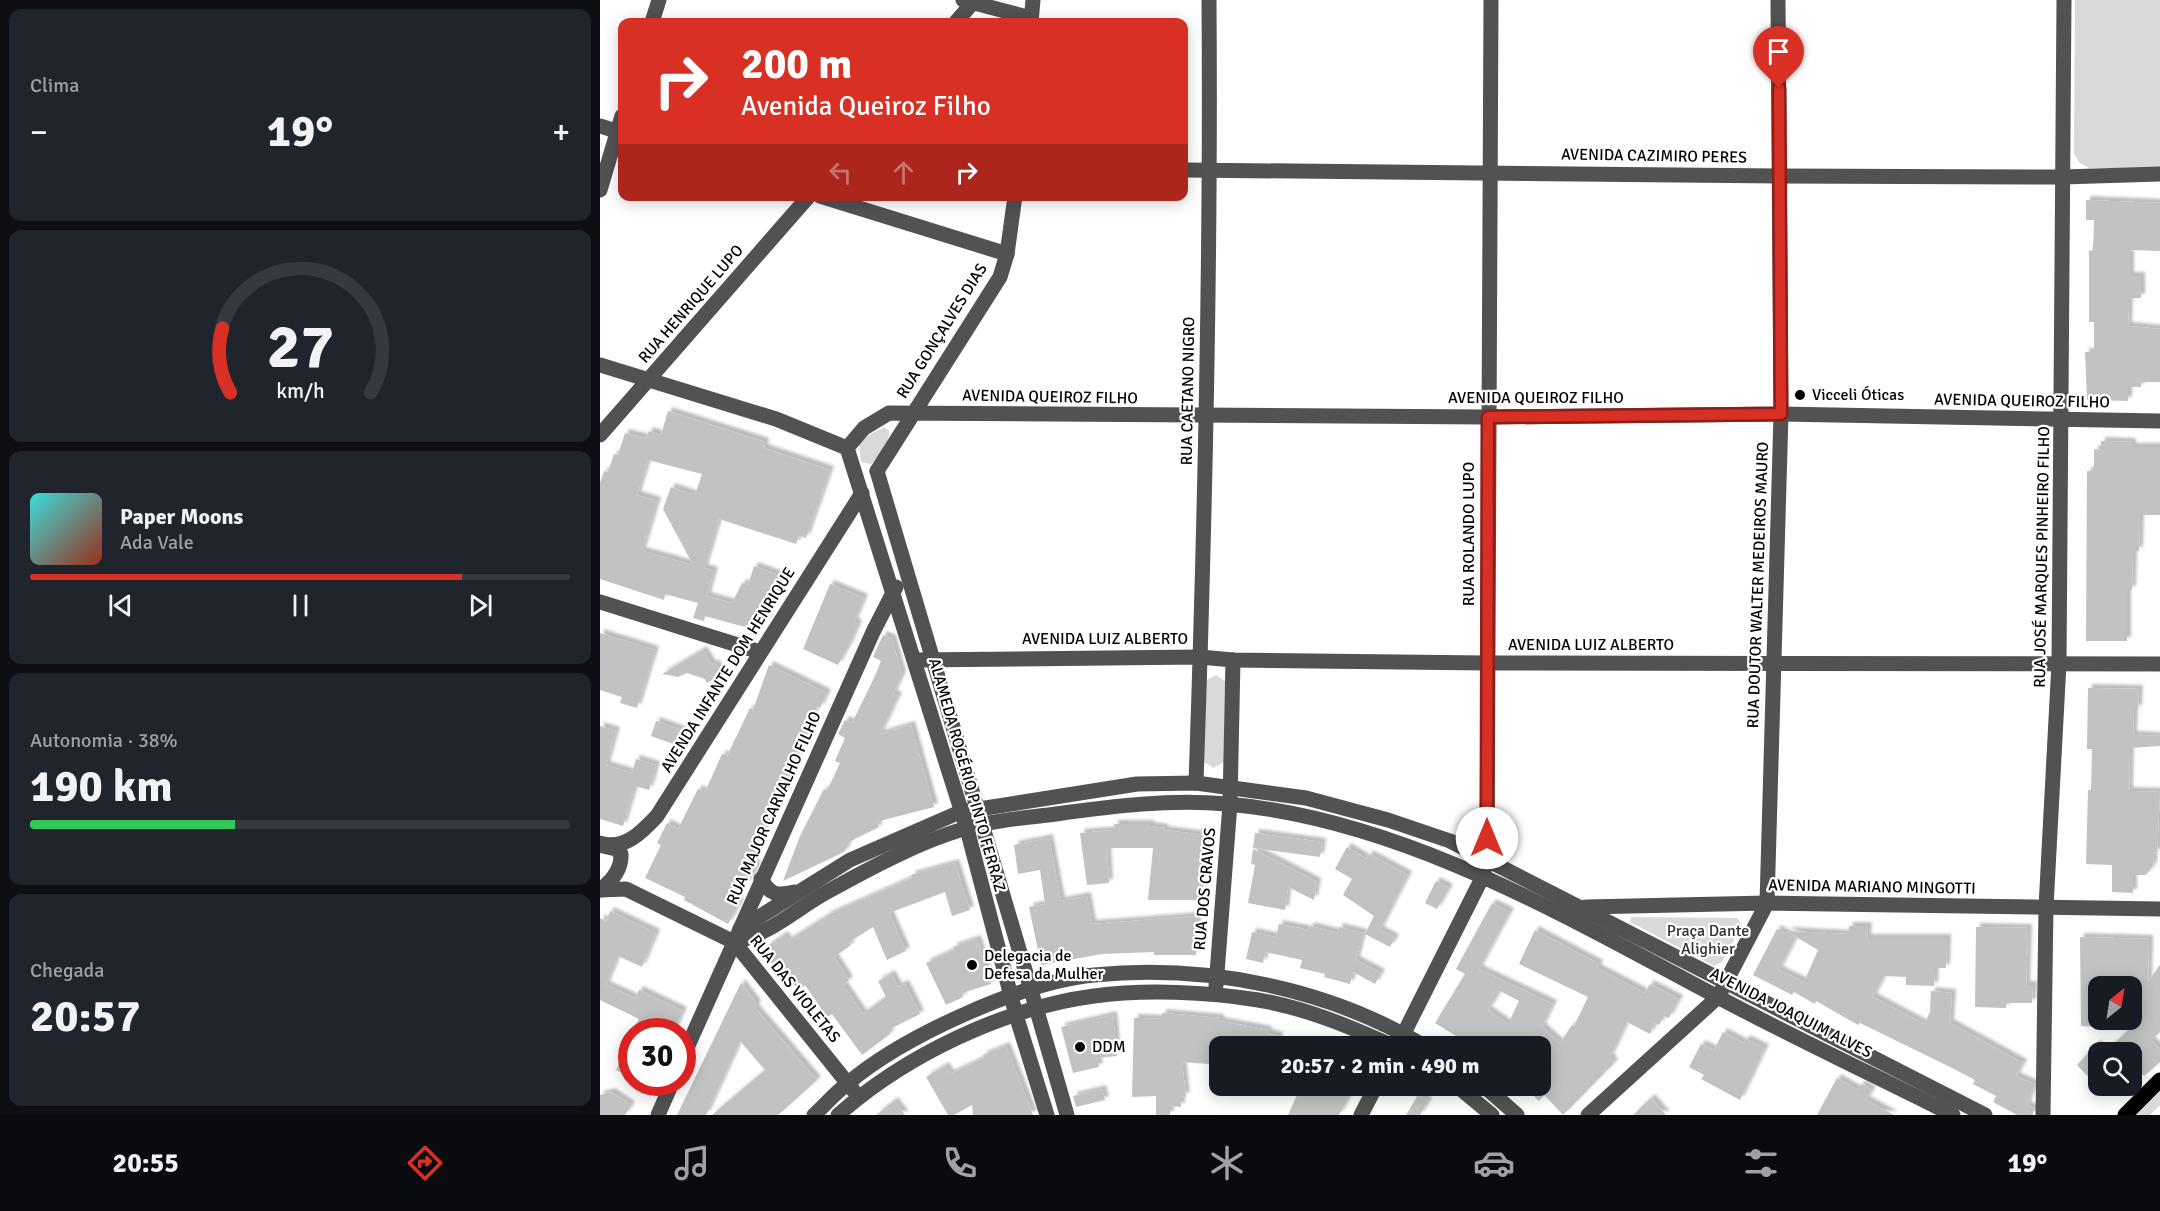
<!DOCTYPE html>
<html lang="pt">
<meta charset="utf-8">
<style>
:root{--surface:#171b24;--page:#20242c;--text:#f1f3f6;--muted:#9ea1a6;--line:#363941;--accent:#d93025}
body{margin:0;font-family:Signika,sans-serif;background:var(--page);color:var(--text);height:100vh;display:flex;flex-direction:column;font-size:22px;white-space:nowrap}
*{box-sizing:border-box;margin:0}
p{font-size:20px;color:var(--muted)}
.icon{flex:none;width:33px;height:33px;fill:none;stroke:currentColor;stroke-width:2;stroke-linecap:round;stroke-linejoin:round}
.map{position:relative;flex:1;overflow:hidden}
.panel{display:flex;flex-direction:column;gap:9px;padding:9px;background:#0d0f14;width:600px}
.panel>*{flex:none}
.guide{position:absolute;left:18px;top:18px;width:570px;height:183px;border-radius:12px;box-shadow:0 3px 15px #0003;background:#d93025;color:#fff;overflow:hidden}
.needle{width:39px;rotate:30deg}
.tools{position:absolute;left:1488px;top:976px;display:grid;gap:12px}
.tools a{display:grid;place-items:center;width:54px;height:54px;border-radius:12px;background:var(--surface);box-shadow:0 3px 15px #0003;font-size:30px}
.speed{position:absolute;left:18px;top:1018px;display:flex;gap:12px;font-size:30px;font-weight:700;text-align:center}
.speed>*{display:grid;place-content:center;width:78px;height:78px;border-radius:50%;background:var(--surface);box-shadow:0 3px 15px #0003;line-height:1}
.speed .limit{border:9px solid #d22;background:#fff;color:#111}
.pin{position:absolute;display:grid;place-items:center;width:51px;height:51px;color:#fff;margin:-62px -26px;border-radius:50% 50% 50% 0;rotate:-45deg;box-shadow:0 0 6px #0007}
.pin .icon{rotate:45deg}
.me{position:absolute;width:66px;margin:-33px;rotate:0deg;stroke-linejoin:round;filter:drop-shadow(0 0 4px #0008)}
.turn{display:flex;align-items:center;gap:21px;height:126px;padding:0 24px;font-size:27px}
.turn .icon{width:78px;height:78px;stroke-width:2.5}
.turn b{display:block;font-size:42px;line-height:51px}
.lanes{display:flex;align-items:center;height:57px;padding:0 24px;background:#0003;justify-content:center;gap:30px;direction:ltr}
.lanes .off{opacity:.35}
.big{font-size:45px;font-weight:700;line-height:1.1}
.panel .card{flex:1;display:flex;flex-direction:column;justify-content:center;gap:9px;min-width:0;padding:0 21px;border-radius:12px;background:var(--page)}
.panel .dial{align-items:center;gap:0}
.dial svg{height:156px;overflow:visible;fill:none;stroke:var(--line);stroke-width:7;stroke-linecap:round;text-anchor:middle}
.dial text{fill:var(--text);stroke:none}
.song{display:flex;align-items:center;gap:18px}
.cover{width:72px;height:72px;border-radius:9px;background:linear-gradient(135deg,hsl(180 70% 55%),hsl(10 70% 35%))}
.played{height:6px;border-radius:3px;background:linear-gradient(90deg,var(--accent) 80%,var(--line) 80%)}
.keys{display:flex;justify-content:space-around;direction:ltr}
.heat{display:flex;justify-content:space-between;align-items:center;font-size:33px;direction:ltr}
.charge{height:9px;border-radius:4px;background:linear-gradient(90deg,#34c759 38%,var(--line) 0)}
.trip{position:absolute;left:609px;top:1036px;width:342px;height:60px;border-radius:12px;background:var(--surface);box-shadow:0 3px 15px #0003;font-weight:700;line-height:60px;text-align:center}
.menu{display:flex;height:96px;justify-content:space-around;align-items:center;background:#090b0e;color:var(--muted)}
.menu .icon{width:42px;height:42px}
.menu .on{color:var(--accent)}
.menu b{font-size:27px;color:var(--text)}
main{display:flex;flex:1;min-height:0}
.map>svg:first-child{display:block}
.green{fill:#d9d9d9}
.building{fill:#c2c2c2;fill-rule:evenodd;filter:url(#shadow)}
.lines{fill:none;stroke-linecap:round;stroke-linejoin:round}
.major-casing{stroke:#dbdbdb;stroke-width:16}
.minor{stroke:#525252;stroke-width:15}
.major{stroke:#000;stroke-width:15}
.route-casing{stroke:#8d1f18;stroke-width:15}
.route{stroke:#d93025;stroke-width:10}
.poi-dot{fill:#000;stroke:#fff;stroke-width:2}
.labels{text-anchor:middle;dominant-baseline:central;stroke-width:4.5;stroke-linejoin:round;paint-order:stroke}
.street-label{font-size:16px;fill:#000;stroke:#fff}
.poi-label{font-size:16px;fill:#000;stroke:#fff;text-anchor:start}
.park-label{font-size:16px;fill:#303030;stroke:#fff}
</style>
<main>
<section class="panel">
<div class="card"><p>Clima</p>
<div class="heat"><a>−</a><b class="big">19°</b><a>+</a></div>
</div>
<div class="card dial"><svg viewBox="0 0 100 80">
<path d="M14 69A42 42 0 1 1 86 69"/>
<path d="M14 69A42 42 0 0 1 10 36" stroke="#d93025"/>
<text x="50" y="56" font-size="32" font-weight="700">27</text>
<text x="50" y="72" font-size="11">km/h</text>
</svg></div>
<div class="card">
<div class="song"><i class="cover"></i><div><b>Paper Moons</b><p>Ada Vale</p></div></div>
<div class="played"></div>
<div class="keys"><svg class="icon" aria-label="previous" viewBox="0 0 24 24"><path d="M18 5L8 12l10 7zM5 5v14"/></svg><svg class="icon" aria-label="pause" viewBox="0 0 24 24"><path d="M8 5v14M16 5v14"/></svg><svg class="icon" aria-label="next" viewBox="0 0 24 24"><path d="M6 5l10 7-10 7zM19 5v14"/></svg></div>
</div>
<div class="card"><p>Autonomia · 38%</p><b class="big">190 km</b><div class="charge"></div></div>
<div class="card"><p>Chegada</p><b class="big">20:57</b></div>
</section>
<div class="map">
<svg width="1560" height="1115" viewBox="0 0 1560 1115">
<defs>
<filter id="shadow"><feDropShadow dx="4" dy="-4" stdDeviation="1.5" flood-color="#0004"/></filter>
</defs>
<rect width="100%" height="100%" fill="#fff"/>
<!-- green -->
<g class="green">
<polygon points="1475,0 1560,0 1560,168 1489,168 1480,163 1474,154"/>
<path d="M284,427L289,431C290,442 279,458 271,464L261,462L259,445L265,437Z"/>
<polygon points="616,675 625,681 624,762 613,768 603,761 605,681"/>
<polygon points="1031,917 1137,918 1142,925 1122,962 1114,966 1030,922"/>
<polygon points="1560,1091 1560,1105 1550,1115 1535,1115"/>
</g>
<!-- building -->
<g class="building">
<polygon points="1486,200 1560,203 1560,251 1530,250 1530,276 1541,276 1541,298 1529,298 1528,326 1560,329 1560,382 1541,382 1541,387 1528,387 1528,401 1487,400 1485,352 1494,352 1494,322 1489,322 1489,250 1493,251 1494,220 1486,220"/>
<path d="M68,411L165,442L164,448L230,470L206,538L199,536L196,544L119,519L104,568L114,571L107,596L132,603L142,583L148,585L154,566L184,577L172,602L166,622L158,620L156,630L105,616L104,621L93,618L98,603L65,594L64,600L0,579V483L4,471L8,472L14,454L18,455L25,433L46,438L49,431L61,435ZM48,460L102,474L95,495L71,487L63,509L93,565L42,551L57,501L37,495Z"/>
<polygon points="1501,441 1532,442 1532,447 1560,447 1560,515 1540,515 1539,551 1533,551 1532,590 1527,590 1527,641 1486,641 1487,471 1494,471 1494,449 1501,450"/>
<polygon points="230,584 264,598 254,622 258,624 250,643 238,665 203,649"/>
<polygon points="0,633 55,650 37,708 20,703 22,697 0,690"/>
<polygon points="283,635 292,639 302,675 293,694 298,696 280,734 311,725 334,807 276,822 279,827 249,842 244,852 183,881 200,836 224,789 227,791 240,763 235,761 245,738 238,734 245,720 252,723 274,678 281,661 273,657"/>
<polygon points="103,650 112,665 115,663 122,674 107,683 105,679 87,673 78,677 62,674"/>
<polygon points="169,665 227,693 220,708 217,706 180,798 150,861 157,865 150,881 143,878 133,899 140,902 128,924 84,900 85,897 45,878 61,845 57,843 67,823 78,829 98,789 105,792 122,754 127,756 150,708 153,710"/>
<polygon points="1488,688 1539,689 1538,709 1534,709 1533,735 1560,736 1560,746 1530,748 1529,791 1560,792 1557,853 1554,852 1553,865 1546,875 1533,875 1533,893 1512,892 1512,865 1486,864 1488,790 1491,790 1492,749 1487,749"/>
<polygon points="56,721 84,731 79,746 51,736"/>
<polygon points="0,726 16,731 6,765 32,773 36,759 56,765 49,790 35,786 23,826 0,819"/>
<polygon points="514,824 550,824 550,826 565,828 564,830 604,835 603,847 610,848 608,863 600,862 599,900 548,900 553,848 507,848 509,883 487,885 480,833 515,830"/>
<polygon points="655,833 722,842 720,857 653,848"/>
<polygon points="449,838 461,901 487,896 492,924 597,916 596,955 554,955 554,952 502,954 441,965 429,907 445,904 440,870 418,874 414,845"/>
<polygon points="747,847 767,859 769,854 808,875 780,930 795,938 790,947 765,934 774,916 743,895 752,879 735,869"/>
<polygon points="653,849 717,882 714,900 688,887 685,910 648,903 655,865 651,864"/>
<polygon points="355,863 370,910 352,916 345,892 289,913 306,951 287,960 273,927 249,942 251,945 234,957 249,980 243,985 263,1014 286,997 278,981 291,974 298,987 305,984 320,1014 288,1030 290,1034 262,1055 232,1014 227,1017 205,985 198,990 178,961 173,965 166,955 170,952 166,947 184,935 188,941 230,914 312,878 311,875"/>
<polygon points="836,881 849,888 837,909 825,903"/>
<path d="M892,903L910,912L879,969L953,1004L942,1027L960,1043L972,1025L974,1026L988,997L919,964L935,930L999,964L997,968L1045,993L1050,984L1079,999L1069,1018L1064,1016L1059,1025L1055,1023L1050,1034L1027,1022L1010,1057L1014,1063L963,1115L944,1095L939,1101L924,1086H940V1047H874L835,1023L865,974L856,969ZM900,991L919,1001L908,1024L888,1010Z"/>
<polygon points="10,911 56,933 42,967 18,956 6,985 35,998 39,990 83,1011 73,1032 33,1032 39,1019 0,1000 0,918 6,921"/>
<polygon points="679,924 709,930 710,926 738,933 739,927 763,933 756,960 781,973 775,984 753,972 750,984 724,977 725,974 700,968 702,960 665,952 663,963 646,959 652,932 676,937"/>
<polygon points="1249,926 1268,926 1267,938 1347,938 1346,968 1335,968 1334,986 1306,985 1306,977 1284,976 1273,997 1324,1024 1330,1012 1331,991 1352,993 1350,1023 1423,1063 1416,1076 1434,1084 1427,1105 1433,1108 1433,1115 1417,1115 1393,1102 1396,1096 1373,1084 1375,1080 1350,1067 1260,1023 1258,1025 1216,1001 1215,1004 1194,992 1192,995 1153,975 1177,929 1195,939 1179,970 1204,982 1218,950 1186,931 1248,934"/>
<polygon points="1376,927 1428,928 1426,985 1433,985 1432,1003 1406,1003 1406,1008 1375,1007"/>
<polygon points="1480,937 1549,939 1548,982 1560,965 1560,1032 1551,1040 1560,1049 1560,1062 1544,1076 1532,1063 1532,1053 1504,1053 1531,1028 1522,1028 1532,1020 1532,987 1498,987 1498,1027 1481,1026"/>
<polygon points="377,939 391,984 362,993 363,997 346,1005 326,963 354,950 353,947"/>
<polygon points="141,983 157,1004 155,1008 217,1080 178,1115 112,1115 165,1070 140,1041 106,1115 77,1115"/>
<polygon points="562,1013 620,1018 620,1021 668,1030 667,1033 679,1036 677,1047 620,1047 620,1065 582,1062 586,1097 581,1096 581,1107 570,1106 570,1115 556,1115 556,1096 532,1097 534,1018 562,1019"/>
<polygon points="513,1015 517,1056 497,1058 499,1067 473,1073 461,1027"/>
<polygon points="1123,1032 1144,1043 1146,1039 1165,1048 1140,1100 1101,1079 1104,1075 1089,1067 1101,1044 1114,1050"/>
<polygon points="32,1037 32,1077 16,1070"/>
<polygon points="1498,1043 1498,1087 1477,1065"/>
<polygon points="406,1046 433,1115 373,1115 372,1105 354,1115 348,1115 326,1077 345,1066 350,1074 384,1058 383,1055"/>
<polygon points="1237,1078 1258,1090 1261,1084 1272,1090 1266,1100 1294,1115 1217,1115"/>
<polygon points="701,1086 754,1086 739,1115 688,1115"/>
<polygon points="502,1089 505,1100 476,1107 473,1096"/>
<polygon points="11,1092 31,1105 25,1115 0,1115 0,1095"/>
<polygon points="818,1095 828,1101 820,1115 806,1115"/>
<polygon points="1051,1098 1066,1115 1033,1115"/>
<polygon points="294,1101 305,1115 276,1115"/>
</g>
<g class="lines">
<!-- major casing -->
<g class="major-casing">
<polyline id="major" points="1525,1115 1560,1080"/>
</g>
<!-- minor -->
<g class="minor">
<polyline points="363,0 431,18"/>
<polyline points="52,22 59,0"/>
<polyline points="356,22 375,0"/>
<polyline points="431,22 433,0"/>
<polyline points="0,126 22,133"/>
<polyline points="584,170 1179,176 1463,177 1560,174"/>
<polyline points="0,190 22,116"/>
<polyline points="220,196 407,254"/>
<polyline points="0,365 176,419 247,448"/>
<polyline points="0,435 209,196"/>
<polyline points="247,448 264,428 289,413 888,417 1181,414 1560,421"/>
<polyline points="247,448 367,829 416,1015 447,1115"/>
<path d="M277,471C340,686 406,900 467,1115"/>
<polyline points="277,471 400,277 407,254 415,196"/>
<polyline points="0,602 160,652"/>
<polyline points="314,660 600,657 633,660 886,663 1560,664"/>
<path d="M596,783C605,522 611,261 609,0"/>
<path d="M0,843C24,851 42,832 57,816L262,493"/>
<path d="M161,879C170,895 177,896 194,892"/>
<polyline points="0,890 26,889 134,942 253,1090"/>
<path d="M0,890C12,881 22,870 21,854L16,849L3,846"/>
<polyline points="986,907 1167,903 1560,909"/>
<polyline points="140,929 250,860 360,812 537,784 596,783 706,798 788,820 850,841 1385,1115"/>
<path d="M134,942C169,935 196,909 227,892C272,867 333,834 384,824C407,819 432,817 456,814C513,806 570,799 627,804C801,819 965,916 1116,996C1194,1038 1274,1075 1353,1115"/>
<polyline points="616,986 630,804 633,660"/>
<polyline points="797,1047 882,878 887,860 891,0"/>
<polyline points="82,1059 273,632 296,587"/>
<polyline points="857,1086 892,1115"/>
<polyline points="884,1086 917,1115"/>
<polyline points="58,1115 72,1083"/>
<path d="M214,1115C225,1105 235,1093 247,1084C302,1037 422,982 494,975C608,964 728,988 826,1047"/>
<path d="M238,1115C306,1055 404,1008 494,996C545,989 608,992 658,1000C706,1008 751,1027 795,1047"/>
<polyline points="761,1115 776,1086"/>
<polyline points="988,1115 1118,997 1167,903 1181,414 1178,0"/>
<polyline points="1443,1115 1446,907 1459,663 1464,0"/>
</g>
<!-- major -->
<use href="#major" class="major"/>
</g>
<g class="lines">
<!-- route casing -->
<g class="route-casing">
<polyline id="route" points="887,838 888,417 1181,414 1179,88"/>
</g>
<!-- route -->
<use href="#route" class="route"/>
</g>
<!-- markers -->
<g class="poi-dot">
<circle cx="1200" cy="395" r="6"/>
<circle cx="372" cy="965" r="6"/>
<circle cx="480" cy="1047" r="6"/>
</g>
<g class="labels">
<!-- street labels -->
<g class="street-label">
<text transform="translate(1054 156) rotate(1)">AVENIDA CAZIMIRO PERES</text>
<text transform="translate(91 304) rotate(-49)">RUA HENRIQUE LUPO</text>
<text transform="translate(342 331) rotate(-58)">RUA GONÇALVES DIAS</text>
<text transform="translate(588 391) rotate(-89)">RUA CAETANO NIGRO</text>
<text transform="translate(450 397) rotate(1)">AVENIDA QUEIROZ FILHO</text>
<text x="936" y="398">AVENIDA QUEIROZ FILHO</text>
<text transform="translate(1422 401) rotate(1)">AVENIDA QUEIROZ FILHO</text>
<text transform="translate(869 534) rotate(-90)">RUA ROLANDO LUPO</text>
<text transform="translate(1442 557) rotate(-89)">RUA JOSÉ MARQUES PINHEIRO FILHO</text>
<text transform="translate(1158 585) rotate(-88)">RUA DOUTOR WALTER MEDEIROS MAURO</text>
<text x="505" y="639">AVENIDA LUIZ ALBERTO</text>
<text x="991" y="645">AVENIDA LUIZ ALBERTO</text>
<text transform="translate(128 670) rotate(-58)">AVENDA INFANTE DOM HENRIQUE</text>
<text transform="translate(367 775) rotate(74)">ALAMEDA ROGÉRIO PINTO FERRAZ</text>
<text transform="translate(174 808) rotate(-66)">RUA MAJOR CARVALHO FILHO</text>
<text transform="translate(1272 887) rotate(1)">AVENIDA MARIANO MINGOTTI</text>
<text transform="translate(605 889) rotate(-85)">RUA DOS CRAVOS</text>
<text transform="translate(195 989) rotate(51)">RUA DAS VIOLETAS</text>
<text transform="translate(1191 1013) rotate(27)">AVENIDA JOAQUIM ALVES</text>
</g>
<!-- poi labels -->
<g class="poi-label">
<text x="1212" y="395">Vicceli Óticas</text>
<text x="384" y="956">Delegacia de<tspan x="384" dy="18">Defesa da Mulher</tspan></text>
<text x="492" y="1047">DDM</text>
</g>
<!-- park labels -->
<g class="park-label">
<text x="1108" y="931">Praça Dante<tspan x="1108" dy="18">Alighier</tspan></text>
</g>
</g>
</svg>
<div class="tools">
<a><svg class="needle" viewBox="-14 -14 28 28"><path d="M0-13l5 13h-10z" fill="#e53935"/><path d="M0 13l5-13h-10z" fill="#9ea1a6"/></svg></a>
<a><svg class="icon" aria-label="search" viewBox="0 0 24 24"><circle cx="10" cy="10" r="6"/><path d="M15 15l6 6"/></svg></a>
</div>
<div class="speed"><div class="limit">30</div></div>
<div class="pin" style="left:1179px;top:88px;background:#d93025"><svg class="icon" aria-label="arrive" viewBox="0 0 24 24"><path d="M6 21V4h12l-3 4 3 4H6"/></svg></div>
<svg class="me" style="left:887px;top:838px" viewBox="-20 -20 40 40"><circle r="19" fill="#fff"/><path d="M0-13L10 11 0 6-10 11z" fill="#d93025"/></svg>
<div class="trip">20:57 · 2 min · 490 m</div>
<div class="guide">
<div class="turn"><svg class="icon" aria-label="right" viewBox="0 0 24 24"><path d="M7 20v-9h11M14 6l5 5-5 5"/></svg><div><b>200 m</b>Avenida Queiroz Filho</div></div>
<div class="lanes"><svg class="icon off" aria-label="left" viewBox="0 0 24 24"><path d="M17 20v-9H6M10 6l-5 5 5 5"/></svg><svg class="icon off" aria-label="ahead" viewBox="0 0 24 24"><path d="M12 20V5M6 11l6-6 6 6"/></svg><svg class="icon" aria-label="right" viewBox="0 0 24 24"><path d="M7 20v-9h11M14 6l5 5-5 5"/></svg></div>
</div>
</div>
</main>
<nav class="menu">
<b>20:55</b>
<svg class="icon on" aria-label="directions" viewBox="0 0 24 24"><path d="M12 3l9 9-9 9-9-9zM9 14v-3h6M13 9l2 2-2 2"/></svg>
<svg class="icon" aria-label="music" viewBox="0 0 24 24"><path d="M9 18V5l10-2v13"/><circle cx="6" cy="18" r="3"/><circle cx="16" cy="16" r="3"/></svg>
<svg class="icon" aria-label="phone" viewBox="0 0 24 24"><path d="M5 4h4l2 5-3 2q2 4 5 5l2-3 5 2v4C11 20 4 13 5 4z"/></svg>
<svg class="icon" aria-label="climate" viewBox="0 0 24 24"><path d="M12 3v18M4 7l16 10M4 17L20 7"/></svg>
<svg class="icon" aria-label="car" viewBox="0 0 24 24"><path d="M5 17H2v-5l4-1 3-4h7l3 4 3 1v5h-3M9 17h6M6 11h13"/><circle cx="7" cy="17" r="2"/><circle cx="17" cy="17" r="2"/></svg>
<svg class="icon" aria-label="filters" viewBox="0 0 24 24"><path d="M4 7h16M4 17h16"/><circle cx="9" cy="7" r="2"/><circle cx="15" cy="17" r="2"/></svg>
<b>19°</b>
</nav>
